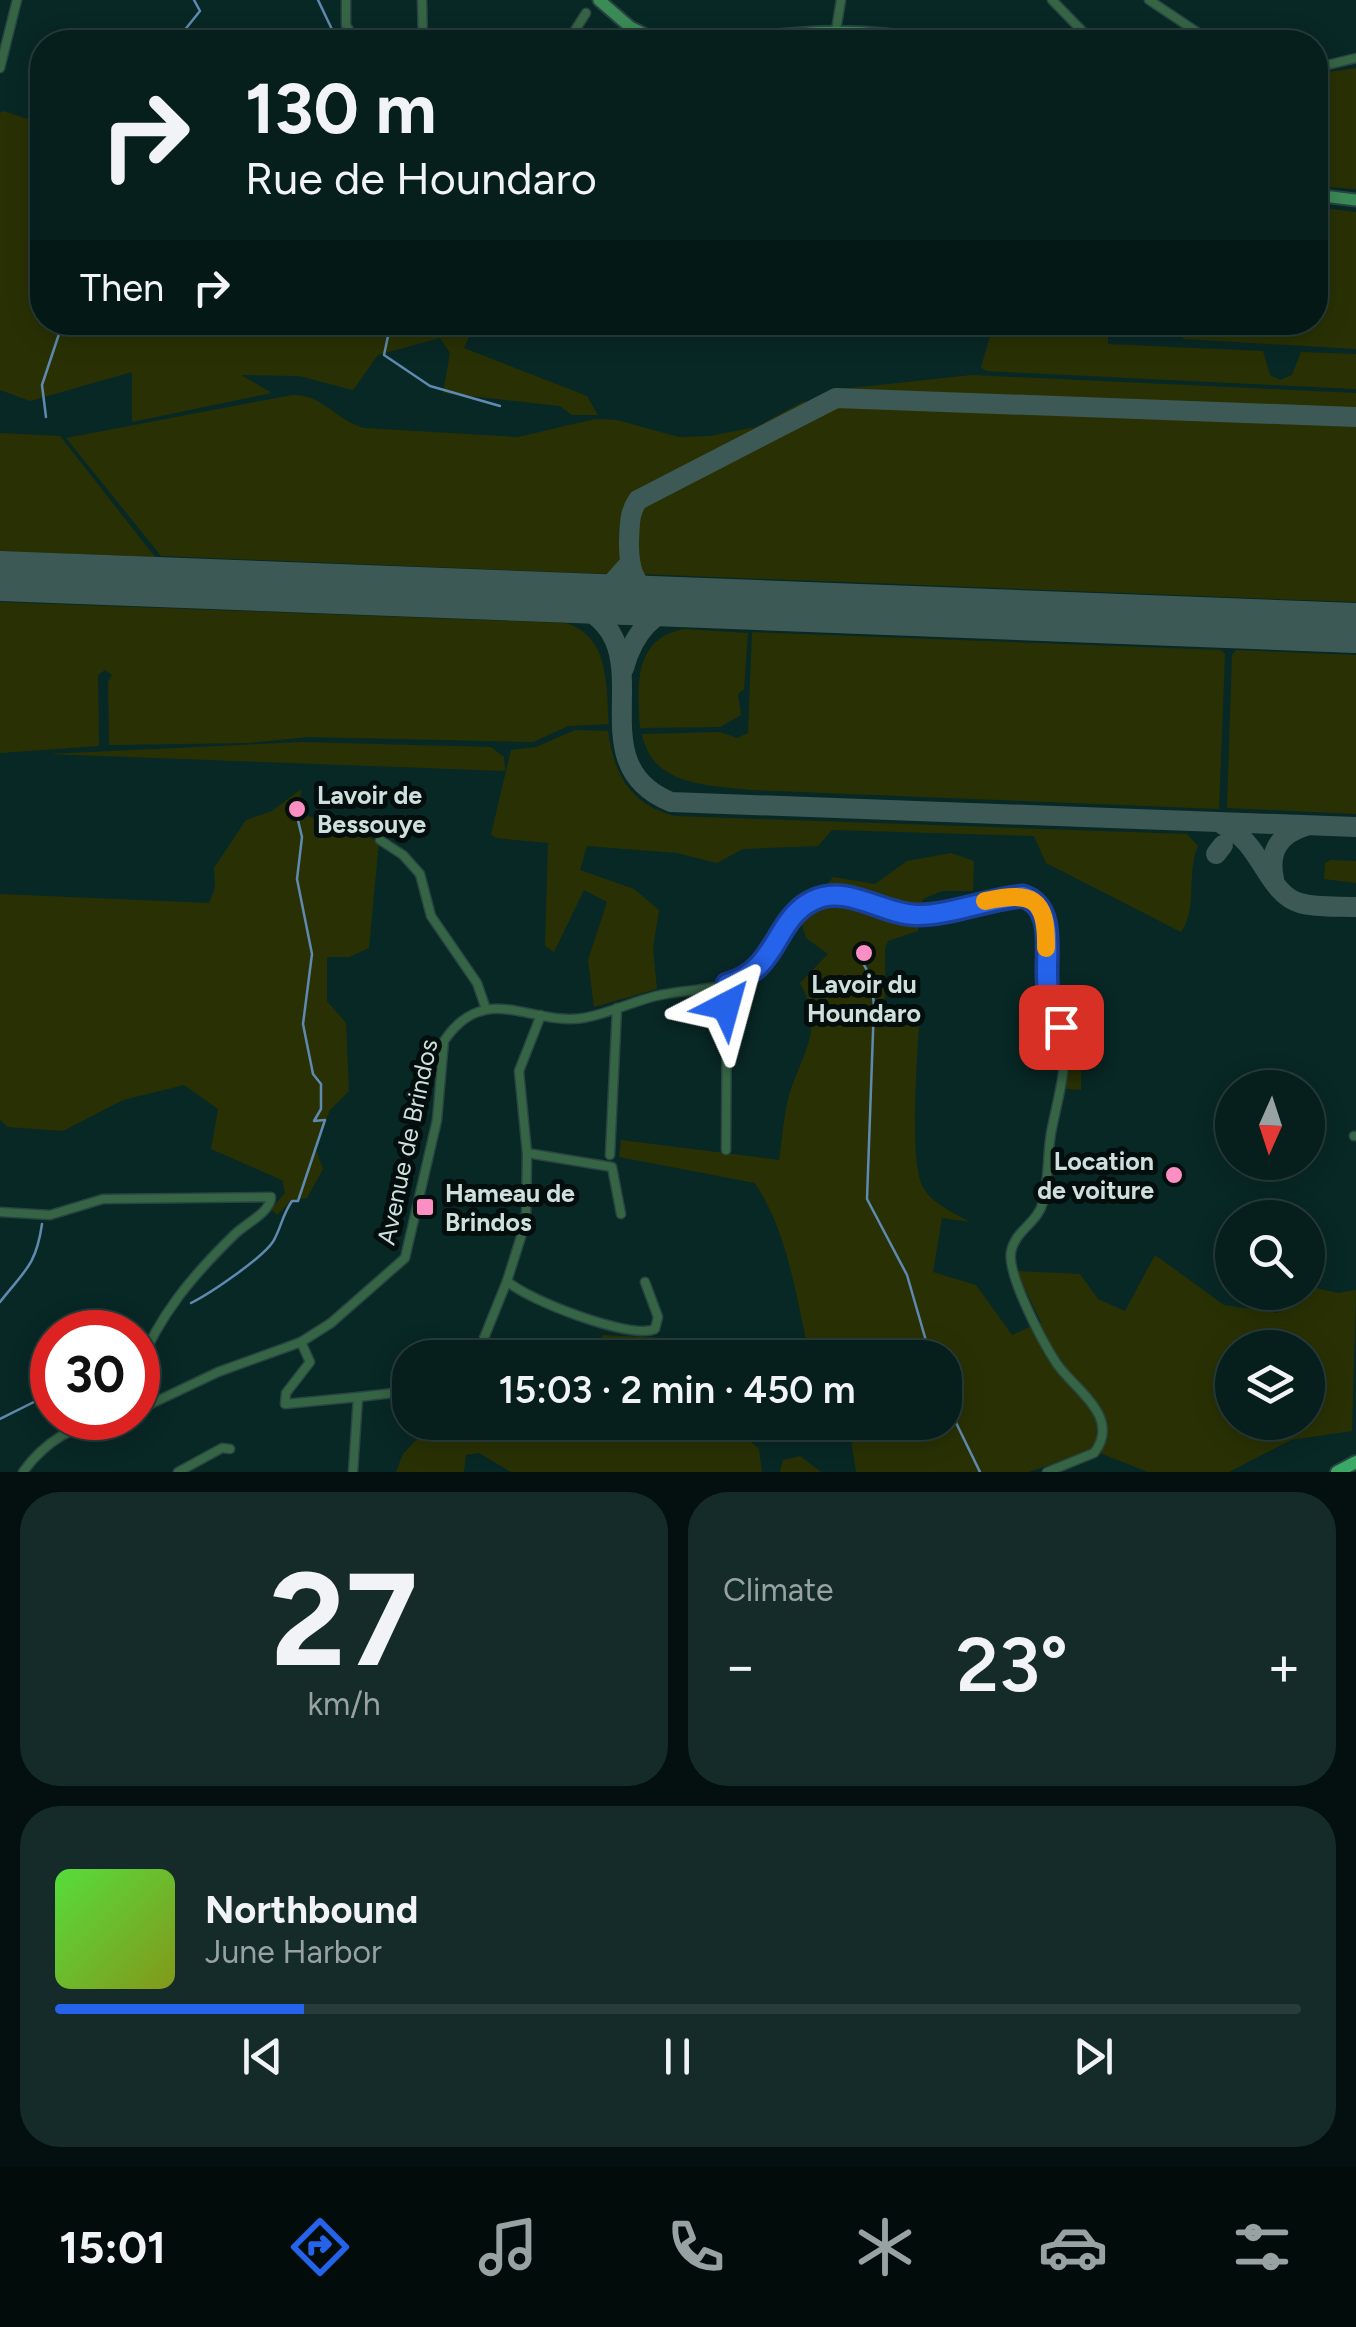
<!DOCTYPE html>
<meta charset="utf-8">
<style>
:root{--surface:#061e1c;--page:#142b29;--text:#f1f3f6;--muted:#98a2a3;--line:#273c3b;--accent:#2563eb}
body{margin:0;font-family:Figtree,sans-serif;background:var(--page);color:var(--text);height:100vh;display:flex;flex-direction:column;font-size:38px;white-space:nowrap}
*{box-sizing:border-box;margin:0}
p{font-size:32px;color:var(--muted)}
.icon{flex:none;width:55px;height:55px;fill:none;stroke:currentColor;stroke-width:2;stroke-linecap:round;stroke-linejoin:round}
.map{position:relative;height:1472px;overflow:hidden}
.side{display:flex;flex-direction:column;gap:20px;padding:20px;background:#03100f;flex:1}
.side>*{flex:none}
.top-card{position:absolute;left:30px;top:30px;width:1298px;height:305px;border-radius:40px;box-shadow:0 5px 25px #0003,0 0 0 2px var(--line);background:#061e1c;color:var(--text);overflow:hidden}
.needle{width:65px;rotate:183deg}
.tools{position:absolute;left:1215px;top:1070px;display:grid;gap:20px}
.tools a{display:grid;place-items:center;width:110px;height:110px;border-radius:50%;background:var(--surface);box-shadow:0 5px 25px #0003,0 0 0 2px var(--line);font-size:50px}
.speed{position:absolute;left:30px;top:1310px;display:flex;gap:20px;font-size:50px;font-weight:700;text-align:center}
.speed>*{display:grid;place-content:center;width:130px;height:130px;border-radius:50%;background:var(--surface);box-shadow:0 5px 25px #0003,0 0 0 2px var(--line);line-height:1}
.speed .limit{border:15px solid #d22;background:#fff;color:#111}
.pin{position:absolute;display:grid;place-items:center;width:85px;height:85px;color:#fff;margin:-42px;border-radius:20px;box-shadow:0 5px 15px #0006}
.me{position:absolute;width:110px;margin:-55px;rotate:39deg;stroke-linejoin:round;filter:drop-shadow(0 0 8px #0008)}
.turn{display:flex;align-items:center;gap:35px;height:210px;padding:0 50px;font-size:45px}
.turn .icon{width:130px;height:130px;stroke-width:2.5}
.turn b{display:block;font-size:70px;line-height:85px}
.then{display:flex;align-items:center;height:95px;padding:0 50px;background:#0003;gap:20px;font-size:38px}
.big{font-size:75px;font-weight:600;line-height:1.1}
.side .tile{flex:1;display:flex;flex-direction:column;justify-content:center;gap:15px;min-width:0;padding:0 35px;border-radius:40px;background:var(--page)}
.side .dial{align-items:center;gap:0}
.dial b{font-size:130px;line-height:1}
.song{display:flex;align-items:center;gap:30px}
.cover{width:120px;height:120px;border-radius:15px;background:linear-gradient(135deg,hsl(110 70% 55%),hsl(70 70% 35%))}
.played{height:10px;border-radius:5px;background:linear-gradient(90deg,var(--accent) 20%,var(--line) 20%)}
.keys{display:flex;justify-content:space-around;direction:ltr}
.heat{display:flex;justify-content:space-between;align-items:center;font-size:55px;direction:ltr}
.side .tiles{flex:1;display:grid;gap:20px;grid-template-columns:1fr 1fr}
.tile:last-child{grid-column:span 2}
.trip{position:absolute;left:392px;top:1340px;width:570px;height:100px;border-radius:40px;background:var(--surface);box-shadow:0 5px 25px #0003,0 0 0 2px var(--line);font-weight:600;line-height:100px;text-align:center}
.menu{display:flex;height:160px;justify-content:space-around;align-items:center;background:#020c0b;color:var(--muted)}
.menu .icon{width:70px;height:70px}
.menu .selected{color:var(--accent)}
.menu b{font-size:45px;color:var(--text)}
.map>svg:first-child{display:block}
.green{fill:#293104;fill-rule:evenodd}
.lines{fill:none;stroke-linecap:round;stroke-linejoin:round}
.stream{stroke:#5f8aaf;stroke-width:2.5}
.taxiway{stroke:#3d5956;stroke-width:20}
.runway{stroke:#3d5956;stroke-width:50}
.street-casing{stroke:#284542;stroke-width:11}
.secondary-casing{stroke:#284542;stroke-width:15}
.primary-casing{stroke:#284542;stroke-width:16}
.street{stroke:#366545;stroke-width:8}
.secondary{stroke:#3b8b57;stroke-width:11}
.primary{stroke:#3ca865;stroke-width:12}
.route-casing{stroke:#184099;stroke-width:25}
.route{stroke:#2563eb;stroke-width:18}
.slow{stroke:#f59e0b;stroke-width:18}
.poi-dot{fill:#fb8fc4;stroke:#030e0d;stroke-width:4}
.labels{text-anchor:middle;dominant-baseline:central;stroke-width:10;stroke-linejoin:round;paint-order:stroke}
.poi-label{font-size:25px;font-weight:bold;fill:#cedfdc;stroke:#030e0d;text-anchor:start}
.street-label{font-size:25px;fill:#cedfdc;stroke:#030e0d}
</style>
<div class="map">
<svg width="1356" height="1472" viewBox="0 0 1356 1472">
<rect width="100%" height="100%" fill="#082825"/>
<!-- green -->
<g class="green">
<polygon points="1356,68 1356,189 1315,186 1315,74"/>
<polygon points="4,111 42,124 42,322 475,323 464,348 587,396 598,415 572,415 560,406 443,393 450,353 440,338 378,355 353,390 299,376 241,375 272,393 132,422 132,372 30,401 0,390 0,113"/>
<polygon points="1315,207 1356,212 1356,349 1183,339 1183,323 1315,322"/>
<polygon points="994,323 1108,323 1108,344 1263,351 1270,375 1280,380 1292,375 1301,352 1356,354 1356,389 986,371 981,367"/>
<polygon points="972,375 1356,393 1356,412 849,393 827,396 828,392 841,389"/>
<path d="M292,395C323,394 335,420 364,428L518,437L595,419L617,420L679,437L710,436L756,427L804,401L811,404L635,497C618,519 633,549 618,570L607,574L161,556L66,438Z"/>
<path d="M860,401L1356,421V602L639,574C627,557 627,515 643,501L824,406Z"/>
<polygon points="0,433 60,436 155,557 0,551"/>
<path d="M0,602L566,623C610,637 606,685 609,724L568,726L533,742L308,737L248,743L109,745L108,682L112,675L105,670L98,675L99,746L0,753Z"/>
<path d="M684,629L748,633L744,689L738,694L741,715L720,727L640,728C638,688 632,639 684,629Z"/>
<path d="M752,632L1221,650L1225,654L1219,809L751,790C707,785 652,786 642,734L720,732L737,738L748,733Z"/>
<polygon points="1236,650 1356,655 1356,814 1227,808 1232,655"/>
<path d="M575,730L608,731C614,775 631,805 675,816L1187,834L1198,846C1186,873 1198,909 1181,932L1046,863L1034,836L832,830L818,846L743,849L717,863L677,853L587,846L580,870L634,889L659,910L653,948L657,989L594,1007L588,960L607,902L584,890L554,952L545,946L548,843L496,838L491,834L511,750L536,747Z"/>
<polygon points="301,742 491,747 504,757 505,771 48,754"/>
<polygon points="301,789 299,813 379,841 369,948 349,957 327,957 327,1001 346,1023 349,1091 330,1110 315,1146 323,1169 307,1198 292,1200 277,1215 271,1209 285,1193 282,1180 211,1149 218,1109 184,1085 123,1100 63,1131 8,1127 0,1120 0,894 209,903 215,888 214,868 246,820 272,811"/>
<path d="M951,853L974,861L973,891H942L923,899L918,931L888,941L885,949V1025H919C917,1060 910,1153 921,1183C928,1202 954,1213 970,1222L942,1218L933,1272L976,1285L1012,1335L1041,1322L1016,1271L1080,1274L1098,1299L1125,1311L1155,1255L1224,1305L1278,1313L1283,1293L1308,1292V1286L1338,1293L1356,1290L1352,1431L1291,1440L1229,1472H1148L1092,1450L1029,1472H856L850,1433L841,1423L945,1422V1358L810,1357C796,1298 789,1235 755,1183L619,1157L621,1140L779,1160C782,1141 783,1122 787,1104C798,1056 828,1033 800,983L828,954L806,938L800,918L833,877L875,884L907,861ZM1232,1348H1308V1422H1232Z"/>
<polygon points="1331,860 1356,861 1356,883 1324,879 1325,863"/>
<polygon points="1068,1047 1081,1047 1081,1090 1066,1089"/>
<polygon points="603,1335 668,1338 676,1357 588,1357"/>
<polygon points="433,1422 731,1423 759,1449 762,1472 511,1472 479,1453 466,1455 464,1472 396,1472 403,1454"/>
<polygon points="800,1456 821,1472 780,1472 783,1460"/>
</g>
<g class="lines">
<!-- stream -->
<g class="stream">
<polyline points="318,0 338,42"/>
<polyline points="175,42 200,11 194,0"/>
<polyline points="391,322 384,355 430,386 500,406"/>
<polyline points="46,417 42,385 63,322"/>
<polyline points="864,953 862,961 871,978 874,1005 867,1199 907,1275 931,1358"/>
<path d="M0,1302C24,1271 36,1266 42,1224"/>
<path d="M191,1303C209,1294 268,1255 275,1238C282,1224 283,1214 292,1201H298L325,1120L314,1121L321,1109V1084L313,1074L303,1024L312,954L297,879L302,837L296,812"/>
<polyline points="945,1400 980,1472"/>
<polyline points="0,1419 52,1393"/>
</g>
<!-- taxiway -->
<g class="taxiway">
<path d="M555,597C685,630 565,759 671,802L1356,827"/>
<polyline points="568,597 606,590 628,565"/>
<path d="M687,602C643,597 628,585 629,540C630,524 629,513 638,500L836,398L1356,417"/>
<path d="M624,668C633,635 652,610 687,604"/>
<path d="M1223,825C1261,841 1267,894 1300,903C1317,908 1338,906 1356,907"/>
<polyline points="1216,854 1223,845"/>
<path d="M1274,879C1268,852 1279,834 1306,826"/>
</g>
<!-- runway -->
<polyline class="runway" points="0,576 1356,628"/>
<!-- street casing -->
<g class="street-casing">
<g id="street">
<polyline points="346,0 346,25 356,42"/>
<polyline points="422,0 423,42"/>
<polyline points="1052,0 1093,42"/>
<polyline points="1149,0 1212,42"/>
<polyline points="836,30 841,0"/>
<polyline points="572,35 586,13"/>
<polyline points="566,42 572,35 583,42"/>
<polyline points="0,68 17,0"/>
<polyline points="1315,68 1356,58"/>
<polyline points="380,840 403,855 420,874 431,916 477,983 486,1009"/>
<path d="M541,1015L519,1071L527,1153L526,1221L507,1281C527,1300 631,1340 655,1329L658,1317L645,1282"/>
<polyline points="1354,1136 1356,1136"/>
<polyline points="726,1150 727,984"/>
<polyline points="527,1153 612,1167 621,1214"/>
<polyline points="610,1155 617,1008"/>
<path d="M0,1212L50,1215L103,1199L271,1197C270,1213 246,1223 234,1235C193,1275 159,1315 138,1369"/>
<polyline points="301,1342 310,1362 286,1393 285,1404 358,1397 353,1472"/>
<polyline points="490,1350 484,1338 507,1281"/>
<polyline points="358,1397 402,1392"/>
<path d="M138,1410L218,1372L301,1342L331,1323L405,1258L437,1120L444,1041C485,980 530,1026 583,1018C608,1014 631,1002 656,996C689,988 730,992 758,970C779,951 787,911 814,900C849,885 883,916 918,915C953,914 988,899 1023,896C1058,908 1044,955 1047,984C1049,1003 1061,1017 1063,1035C1068,1069 1057,1101 1051,1133C1047,1156 1049,1179 1043,1202C1038,1223 1015,1230 1011,1252C1007,1275 1043,1343 1057,1364C1075,1390 1122,1417 1094,1453L1047,1472"/>
<path d="M23,1472C45,1441 75,1424 111,1418"/>
<polyline points="178,1472 222,1448 230,1449"/>
</g>
</g>
<!-- secondary casing -->
<g class="secondary-casing">
<g id="secondary">
<polyline points="599,0 630,27 660,42"/>
<path d="M737,42C806,29 868,29 937,42"/>
<polyline points="1315,195 1356,200"/>
</g>
</g>
<!-- primary casing -->
<g class="primary-casing">
<polyline id="primary" points="1337,1472 1356,1462"/>
</g>
<!-- street -->
<use href="#street" class="street"/>
<!-- secondary -->
<use href="#secondary" class="secondary"/>
<!-- primary -->
<use href="#primary" class="primary"/>
</g>
<g class="lines">
<!-- route casing -->
<g class="route-casing">
<path id="route" d="M726,1006L727,984C778,970 774,920 812,901C846,883 883,915 917,915C951,915 988,899 1023,896C1059,908 1043,960 1048,989C1050,1003 1055,1015 1061,1027"/>
</g>
<!-- route -->
<use href="#route" class="route"/>
<!-- slow -->
<path class="slow" d="M985,901C1032,891 1047,897 1046,948"/>
</g>
<!-- markers -->
<g class="poi-dot">
<circle cx="297" cy="809" r="10"/>
<circle cx="864" cy="953" r="10"/>
<circle cx="1174" cy="1175" r="10"/>
<rect x="415" y="1197" width="20" height="20" rx="5"/>
</g>
<g class="labels">
<!-- poi labels -->
<g class="poi-label">
<text x="317" y="795">Lavoir de<tspan x="317" dy="29">Bessouye</tspan></text>
<text x="864" y="984" text-anchor="middle">Lavoir du<tspan x="864" dy="29">Houndaro</tspan></text>
<text x="1154" y="1161" text-anchor="end">Location<tspan x="1154" dy="29">de voiture</tspan></text>
<text x="445" y="1193">Hameau de<tspan x="445" dy="29">Brindos</tspan></text>
</g>
<!-- street labels -->
<g class="street-label">
<text transform="translate(407 1142) rotate(-78)">Avenue de Brindos</text>
</g>
</g>
</svg>
<div class="tools">
<a><svg class="needle" viewBox="-14 -14 28 28"><path d="M0-13l5 13h-10z" fill="#e53935"/><path d="M0 13l5-13h-10z" fill="#98a2a3"/></svg></a>
<a><svg class="icon" aria-label="search" viewBox="0 0 24 24"><circle cx="10" cy="10" r="6"/><path d="M15 15l6 6"/></svg></a>
<a><svg class="icon" aria-label="layers" viewBox="0 0 24 24"><path d="M12 4l9 5-9 5-9-5zM3 14l9 5 9-5"/></svg></a>
</div>
<div class="speed"><div class="limit">30</div></div>
<div class="pin" style="left:1061px;top:1027px;background:#d93025"><svg class="icon" aria-label="arrive" viewBox="0 0 24 24"><path d="M6 21V4h12l-3 4 3 4H6"/></svg></div>
<svg class="me" style="left:726px;top:1006px" viewBox="-20 -20 40 40"><path d="M0-17L14 15 0 8-14 15z" fill="#2563eb" stroke="#fff" stroke-width="4"/></svg>
<div class="trip">15:03 · 2 min · 450 m</div>
<div class="top-card">
<div class="turn"><svg class="icon" aria-label="right" viewBox="0 0 24 24"><path d="M7 20v-9h11M14 6l5 5-5 5"/></svg><div><b>130 m</b>Rue de Houndaro</div></div>
<div class="then">Then<svg class="icon" aria-label="right" viewBox="0 0 24 24"><path d="M7 20v-9h11M14 6l5 5-5 5"/></svg></div>
</div>
</div>
<section class="side">
<div class="tiles">
<div class="tile dial"><b>27</b><p>km/h</p></div>
<div class="tile"><p>Climate</p>
<div class="heat"><a>−</a><b class="big">23°</b><a>+</a></div>
</div>
<div class="tile">
<div class="song"><i class="cover"></i><div><b>Northbound</b><p>June Harbor</p></div></div>
<div class="played"></div>
<div class="keys"><svg class="icon" aria-label="previous" viewBox="0 0 24 24"><path d="M18 5L8 12l10 7zM5 5v14"/></svg><svg class="icon" aria-label="pause" viewBox="0 0 24 24"><path d="M8 5v14M16 5v14"/></svg><svg class="icon" aria-label="next" viewBox="0 0 24 24"><path d="M6 5l10 7-10 7zM19 5v14"/></svg></div>
</div>
</div>
</section>
<nav class="menu">
<b>15:01</b>
<svg class="icon selected" aria-label="directions" viewBox="0 0 24 24"><path d="M12 3l9 9-9 9-9-9zM9 14v-3h6M13 9l2 2-2 2"/></svg>
<svg class="icon" aria-label="music" viewBox="0 0 24 24"><path d="M9 18V5l10-2v13"/><circle cx="6" cy="18" r="3"/><circle cx="16" cy="16" r="3"/></svg>
<svg class="icon" aria-label="phone" viewBox="0 0 24 24"><path d="M5 4h4l2 5-3 2q2 4 5 5l2-3 5 2v4C11 20 4 13 5 4z"/></svg>
<svg class="icon" aria-label="climate" viewBox="0 0 24 24"><path d="M12 3v18M4 7l16 10M4 17L20 7"/></svg>
<svg class="icon" aria-label="car" viewBox="0 0 24 24"><path d="M5 17H2v-5l4-1 3-4h7l3 4 3 1v5h-3M9 17h6M6 11h13"/><circle cx="7" cy="17" r="2"/><circle cx="17" cy="17" r="2"/></svg>
<svg class="icon" aria-label="filters" viewBox="0 0 24 24"><path d="M4 7h16M4 17h16"/><circle cx="9" cy="7" r="2"/><circle cx="15" cy="17" r="2"/></svg>
</nav>
